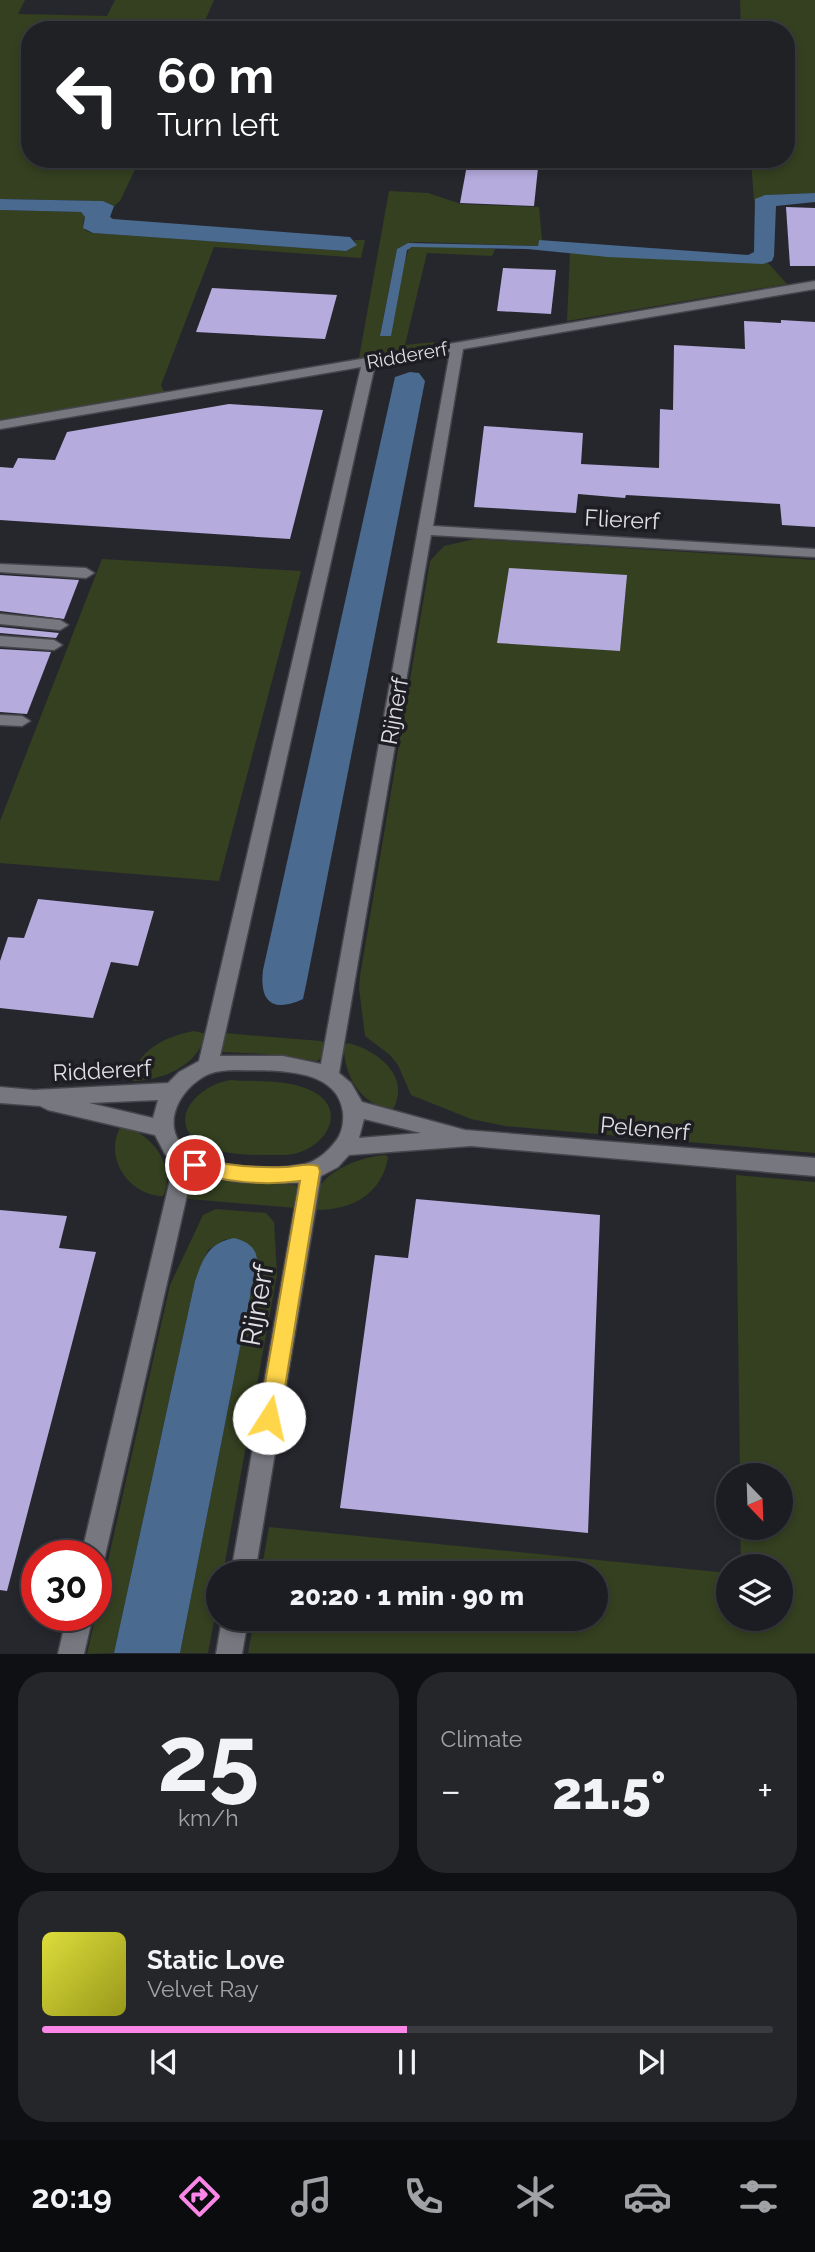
<!DOCTYPE html>
<meta charset="utf-8">
<style>
:root{--surface:#1c1d22;--page:#25262a;--text:#f1f3f6;--muted:#a0a2a5;--line:#3a3b40;--accent:#fa87e7}
body{margin:0;font-family:Raleway,sans-serif;background:var(--page);color:var(--text);height:100vh;display:flex;flex-direction:column;font-size:26px;white-space:nowrap}
*{box-sizing:border-box;margin:0}
p{font-size:23px;color:var(--muted)}
.icon{flex:none;width:38px;height:38px;fill:none;stroke:currentColor;stroke-width:2;stroke-linecap:round;stroke-linejoin:round}
.map{position:relative;height:1654px;overflow:hidden}
.side{display:flex;flex-direction:column;gap:18px;padding:18px;background:#0f1013;flex:1}
.side>*{flex:none}
.top-card{position:absolute;left:21px;top:21px;width:774px;height:147px;border-radius:28px;box-shadow:0 4px 10px #0003,0 0 0 2px var(--line);background:#202124;color:#fff;overflow:hidden}
.needle{width:46px;rotate:157deg}
.tools{position:absolute;left:716px;top:1463px;display:grid;gap:14px}
.tools a{display:grid;place-items:center;width:77px;height:77px;border-radius:50%;background:var(--surface);box-shadow:0 4px 10px #0003,0 0 0 2px var(--line);font-size:35px}
.speed{position:absolute;left:21px;top:1540px;display:flex;gap:14px;font-size:35px;font-weight:700;text-align:center}
.speed>*{display:grid;place-content:center;width:91px;height:91px;border-radius:50%;background:var(--surface);box-shadow:0 4px 10px #0003,0 0 0 2px var(--line);line-height:1}
.speed .limit{border:10px solid #d22;background:#fff;color:#111}
.pin{position:absolute;display:grid;place-items:center;width:60px;height:60px;color:#fff;margin:-30px;border:4px solid #fff;border-radius:50%;box-shadow:0 2px 7px #0007}
.me{position:absolute;width:77px;margin:-38px;rotate:10deg;stroke-linejoin:round;filter:drop-shadow(0 0 5px #0008)}
.turn{display:flex;align-items:center;gap:24px;height:147px;padding:0 21px;font-size:32px}
.turn .icon{width:91px;height:91px;stroke-width:2.5}
.turn b{display:block;font-size:49px;line-height:60px}
.big{font-size:52px;font-weight:800;line-height:1.1}
.side .widget{flex:1;display:flex;flex-direction:column;justify-content:center;gap:10px;min-width:0;padding:0 24px;border-radius:28px;background:var(--page)}
.side .dial{align-items:center;gap:0}
.dial b{font-size:91px;line-height:1}
.song{display:flex;align-items:center;gap:21px}
.cover{width:84px;height:84px;border-radius:10px;background:linear-gradient(135deg,hsl(60 70% 55%),hsl(60 70% 35%))}
.played{height:7px;border-radius:4px;background:linear-gradient(90deg,var(--accent) 50%,var(--line) 50%)}
.keys{display:flex;justify-content:space-around;direction:ltr}
.heat{display:flex;justify-content:space-between;align-items:center;font-size:38px;direction:ltr}
.side .tiles{flex:1;display:grid;gap:18px;grid-template-columns:1fr 1fr}
.widget:last-child{grid-column:span 2}
.trip{position:absolute;left:206px;top:1561px;width:402px;height:70px;border-radius:35px;background:var(--surface);box-shadow:0 4px 10px #0003,0 0 0 2px var(--line);font-weight:800;line-height:70px;text-align:center}
.menu{display:flex;height:112px;justify-content:space-around;align-items:center;background:#0b0c0e;color:var(--muted)}
.menu .icon{width:49px;height:49px}
.menu .current{color:var(--accent)}
.menu b{font-size:32px;color:var(--text)}
.map>svg:first-child{display:block}
.green{fill:#344020}
.water{fill:#4a6a90}
.building{fill:#b5abdd}
.lines{fill:none;stroke-linecap:round;stroke-linejoin:round}
.minor-casing{stroke:#45454b;stroke-width:3}
.minor{fill:#77777f;fill-rule:evenodd}
.route{fill:#ffd54a;stroke:#a68a30;stroke-width:2}
.labels{text-anchor:middle;dominant-baseline:central;stroke-width:7;stroke-linejoin:round;paint-order:stroke}
.far-street-label{font-size:19px;fill:#dfdfe4;stroke:#1d1d23}
.street-label{font-size:23px;fill:#dfdfe4;stroke:#1d1d23}
.near-street-label{font-size:28px;fill:#dfdfe4;stroke:#1d1d23}
</style>
<div class="map">
<svg width="815" height="1654" viewBox="0 0 815 1654">
<rect width="100%" height="100%" fill="#26272d"/>
<!-- green -->
<g class="green">
<polygon points="0,0 25,0 18,14 107,16 115,0 214,0 201,30 30,30 30,159 140,159 120,201 114,206 103,201 0,199"/>
<polygon points="740,0 815,0 815,193 765,195 754,201 751,159 786,159 786,30 741,30"/>
<polygon points="413,20 559,23 558,30 415,30"/>
<polygon points="389,191 428,193 461,204 539,207 542,240 539,240 538,246 418,242 408,243 397,249 380,335 409,248 422,245 495,249 492,256 427,253 405,345 434,342 433,345 359,358"/>
<polygon points="0,210 81,212 85,217 83,224 86,231 93,233 346,251 356,243 354,240 365,240 361,258 214,247 161,385 164,392 0,420"/>
<polygon points="570,253 768,263 787,284 567,321"/>
<polygon points="475,539 815,560 815,1153 505,1126 471,1119 411,1095 398,1065 390,1055 365,1036 359,988 360,976 430,561 444,546"/>
<polygon points="102,559 301,571 219,881 0,863 0,821"/>
<path d="M194,1031L206,1034C197,1066 164,1080 133,1081C135,1049 168,1036 194,1031Z"/>
<polygon points="224,1033 321,1041 324,1043 321,1058 317,1061 265,1054 222,1052 220,1052"/>
<path d="M348,1043C377,1050 411,1076 393,1109C361,1107 343,1074 344,1045Z"/>
<path d="M231,1080C256,1082 288,1079 310,1090C354,1110 321,1157 280,1155C258,1155 226,1156 206,1146C162,1125 196,1085 231,1080Z"/>
<path d="M121,1126C151,1132 177,1166 163,1196C128,1196 103,1156 121,1126Z"/>
<path d="M385,1155L388,1157C382,1194 352,1210 316,1210C307,1175 359,1157 385,1155Z"/>
<polygon points="736,1175 815,1182 815,1653 248,1653 254,1619 597,1619 597,1573 261,1573 269,1527 728,1573 728,1619 780,1619 780,1566 741,1566 740,1528 780,1528 780,1475 740,1475"/>
<polygon points="198,1177 294,1185 298,1187 296,1208 189,1199 186,1196 189,1182"/>
<polygon points="216,1209 266,1213 274,1222 277,1274 223,1573 219,1573 219,1594 208,1653 180,1653 257,1261 226,1239 208,1250 195,1281 114,1653 87,1654 170,1285 203,1215"/>
</g>
<!-- water -->
<g class="water">
<polygon points="815,193 815,202 776,206 774,256 772,261 763,264 608,257 527,249 412,247 407,250 391,336 380,336 397,249 408,243 538,246 539,240 748,255 754,252 755,199 765,195"/>
<polygon points="0,199 103,201 114,206 110,217 113,219 350,237 357,245 346,251 93,233 83,228 85,217 81,212 0,210"/>
<path d="M410,372L419,373L425,381L306,985L303,999C273,1013 259,1002 263,970L395,377Z"/>
<path d="M234,1238C246,1241 257,1247 257,1261L180,1653H114L195,1281C203,1259 208,1243 234,1238Z"/>
</g>
<!-- building -->
<g class="building">
<polygon points="467,165 538,168 534,206 460,203"/>
<polygon points="786,207 815,208 815,266 790,266"/>
<polygon points="503,268 556,270 551,314 497,311"/>
<polygon points="212,288 337,295 325,339 196,332"/>
<polygon points="781,320 815,322 815,527 782,525 780,504 626,495 625,498 578,494 576,513 474,507 484,426 583,433 581,464 659,468 660,409 673,410 674,345 745,349 744,321 781,323"/>
<polygon points="229,404 323,410 290,539 0,520 0,467 13,468 18,458 55,460 67,432"/>
<polygon points="509,568 627,575 620,651 497,643"/>
<polygon points="0,575 79,580 64,619 0,611"/>
<polygon points="0,627 59,633 56,638 0,633"/>
<polygon points="0,649 51,652 27,714 0,712"/>
<polygon points="38,899 154,911 138,966 111,962 93,1018 0,1008 0,961 8,937 24,938"/>
<polygon points="416,1199 600,1215 588,1533 340,1508 375,1255 408,1258"/>
<polygon points="0,1210 67,1216 59,1248 96,1252 7,1591 0,1590"/>
</g>
<g class="lines">
<!-- minor casing -->
<g class="minor-casing">
<g id="minor">
<path d="M815,281V289L463,349L433,526L815,549V557L431,535L339,1073L351,1083L362,1102L465,1130L815,1158V1176L471,1146L349,1155L338,1167L321,1176L255,1573H231L299,1183L239,1182L192,1173L105,1556L102,1564L96,1567V1556H81L174,1163L165,1154L155,1135L48,1110L40,1106L0,1103V1087L34,1090L168,1083L179,1072L199,1061L361,367L0,429V421ZM450,352L321,1064L283,1056H220L375,365ZM235,1070C269,1071 337,1065 343,1112C344,1122 342,1134 335,1142C329,1150 320,1158 311,1162C287,1172 212,1168 191,1153C157,1130 178,1088 209,1074C217,1071 226,1070 235,1070ZM158,1100L153,1118L89,1103ZM364,1119L421,1133L359,1138Z"/>
<polygon points="0,564 86,568 94,573 86,578 0,572"/>
<polygon points="0,614 60,620 68,625 60,630 0,624"/>
<polygon points="0,636 54,640 62,645 54,650 0,646"/>
<polygon points="0,715 22,716 30,721 22,726 0,725"/>
<polygon points="67,1615 93,1615 84,1654 58,1654"/>
<polygon points="222,1619 248,1619 242,1654 216,1654"/>
</g>
</g>
<!-- minor -->
<use href="#minor" class="minor"/>
</g>
<!-- route -->
<path class="route" d="M195,1157C222,1165 256,1168 285,1167C296,1167 306,1162 318,1166L320,1171L280,1418L277,1425L269,1428L262,1425L259,1418L300,1181C265,1186 221,1182 188,1170L186,1165L188,1159Z"/>
<g class="labels">
<!-- far-street labels -->
<g class="far-street-label">
<text transform="translate(407 355) rotate(-10)">Riddererf</text>
</g>
<!-- street labels -->
<g class="street-label">
<text transform="translate(622 519) rotate(3)">Fliererf</text>
<text transform="translate(394 711) rotate(-80)">Rijnerf</text>
<text transform="translate(102 1070) rotate(-3)">Riddererf</text>
<text transform="translate(645 1128) rotate(5)">Pelenerf</text>
</g>
<!-- near-street labels -->
<g class="near-street-label">
<text transform="translate(257 1305) rotate(-80)">Rijnerf</text>
</g>
</g>
</svg>
<div class="tools">
<a><svg class="needle" viewBox="-14 -14 28 28"><path d="M0-13l5 13h-10z" fill="#e53935"/><path d="M0 13l5-13h-10z" fill="#a0a2a5"/></svg></a>
<a><svg class="icon" aria-label="layers" viewBox="0 0 24 24"><path d="M12 4l9 5-9 5-9-5zM3 14l9 5 9-5"/></svg></a>
</div>
<div class="speed"><div class="limit">30</div></div>
<div class="pin" style="left:195px;top:1165px;background:#d93025"><svg class="icon" aria-label="arrive" viewBox="0 0 24 24"><path d="M6 21V4h12l-3 4 3 4H6"/></svg></div>
<svg class="me" style="left:269px;top:1418px" viewBox="-20 -20 40 40"><circle r="19" fill="#fff"/><path d="M0-13L10 11 0 6-10 11z" fill="#ffd54a"/></svg>
<div class="trip">20:20 · 1 min · 90 m</div>
<div class="top-card">
<div class="turn"><svg class="icon" aria-label="left" viewBox="0 0 24 24"><path d="M17 20v-9H6M10 6l-5 5 5 5"/></svg><div><b>60 m</b>Turn left</div></div>
</div>
</div>
<section class="side">
<div class="tiles">
<div class="widget dial"><b>25</b><p>km/h</p></div>
<div class="widget"><p>Climate</p>
<div class="heat"><a>−</a><b class="big">21.5°</b><a>+</a></div>
</div>
<div class="widget">
<div class="song"><i class="cover"></i><div><b>Static Love</b><p>Velvet Ray</p></div></div>
<div class="played"></div>
<div class="keys"><svg class="icon" aria-label="previous" viewBox="0 0 24 24"><path d="M18 5L8 12l10 7zM5 5v14"/></svg><svg class="icon" aria-label="pause" viewBox="0 0 24 24"><path d="M8 5v14M16 5v14"/></svg><svg class="icon" aria-label="next" viewBox="0 0 24 24"><path d="M6 5l10 7-10 7zM19 5v14"/></svg></div>
</div>
</div>
</section>
<nav class="menu">
<b>20:19</b>
<svg class="icon current" aria-label="directions" viewBox="0 0 24 24"><path d="M12 3l9 9-9 9-9-9zM9 14v-3h6M13 9l2 2-2 2"/></svg>
<svg class="icon" aria-label="music" viewBox="0 0 24 24"><path d="M9 18V5l10-2v13"/><circle cx="6" cy="18" r="3"/><circle cx="16" cy="16" r="3"/></svg>
<svg class="icon" aria-label="phone" viewBox="0 0 24 24"><path d="M5 4h4l2 5-3 2q2 4 5 5l2-3 5 2v4C11 20 4 13 5 4z"/></svg>
<svg class="icon" aria-label="climate" viewBox="0 0 24 24"><path d="M12 3v18M4 7l16 10M4 17L20 7"/></svg>
<svg class="icon" aria-label="car" viewBox="0 0 24 24"><path d="M5 17H2v-5l4-1 3-4h7l3 4 3 1v5h-3M9 17h6M6 11h13"/><circle cx="7" cy="17" r="2"/><circle cx="17" cy="17" r="2"/></svg>
<svg class="icon" aria-label="filters" viewBox="0 0 24 24"><path d="M4 7h16M4 17h16"/><circle cx="9" cy="7" r="2"/><circle cx="15" cy="17" r="2"/></svg>
</nav>
